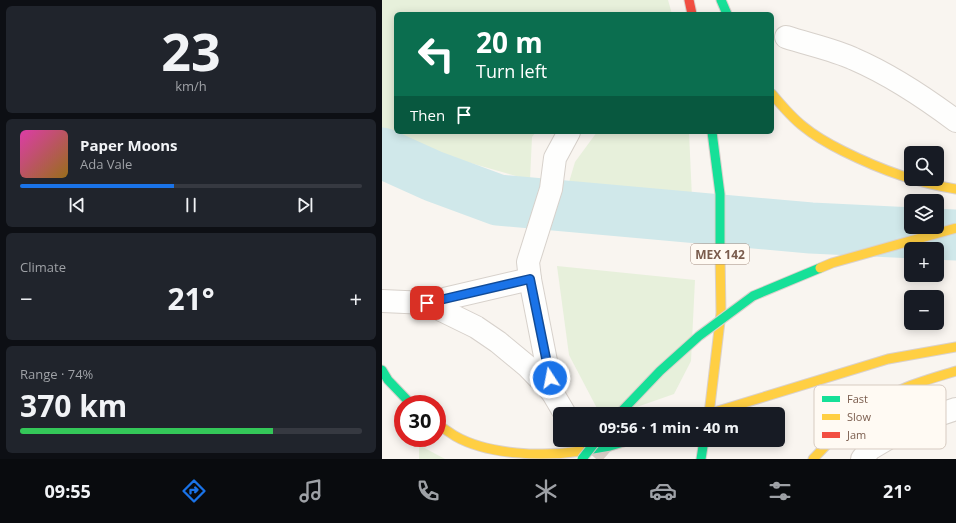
<!DOCTYPE html>
<meta charset="utf-8">
<style>
:root{--surface:#171b24;--page:#20242c;--text:#f1f3f6;--muted:#9ea1a6;--line:#363941;--accent:#1a73e8}
body{margin:0;font-family:"Open Sans",sans-serif;background:var(--page);color:var(--text);height:100vh;display:flex;flex-direction:column;font-size:15px;white-space:nowrap}
*{box-sizing:border-box;margin:0}
p{font-size:13px;color:var(--muted)}
.icon{flex:none;width:22px;height:22px;fill:none;stroke:currentColor;stroke-width:2;stroke-linecap:round;stroke-linejoin:round}
.map{position:relative;flex:1;overflow:hidden}
.panel{display:flex;flex-direction:column;gap:6px;padding:6px;background:#0d0f14;width:382px}
.panel>*{flex:none}
.banner{position:absolute;left:12px;top:12px;width:380px;height:122px;border-radius:6px;box-shadow:0 2px 10px #0003;background:#0b6e4f;color:#fff;overflow:hidden}
.controls{position:absolute;left:522px;top:146px;display:grid;gap:8px}
.controls a{display:grid;place-items:center;width:40px;height:40px;border-radius:6px;background:var(--surface);box-shadow:0 2px 10px #0003;font-size:20px}
.speed{position:absolute;left:12px;top:395px;display:flex;gap:8px;font-size:20px;font-weight:700;text-align:center}
.speed>*{display:grid;place-content:center;width:52px;height:52px;border-radius:50%;background:var(--surface);box-shadow:0 2px 10px #0003;line-height:1}
.speed .limit{border:6px solid #d22;background:#fff;color:#111}
.pin{position:absolute;display:grid;place-items:center;width:34px;height:34px;color:#fff;margin:-17px;border-radius:8px;box-shadow:0 2px 6px #0006}
.me{position:absolute;width:44px;margin:-22px;rotate:349deg;stroke-linejoin:round;filter:drop-shadow(0 0 3px #0008)}
.turn{display:flex;align-items:center;gap:14px;height:84px;padding:0 16px;font-size:18px}
.turn .icon{width:52px;height:52px;stroke-width:2.5}
.turn b{display:block;font-size:28px;line-height:34px}
.then{display:flex;align-items:center;height:38px;padding:0 16px;background:#0003;gap:8px;font-size:15px}
.big{font-size:30px;font-weight:700;line-height:1.1}
.panel .widget{flex:1;display:flex;flex-direction:column;justify-content:center;gap:6px;min-width:0;padding:0 14px;border-radius:6px;background:var(--page)}
.panel .dial{align-items:center;gap:0}
.dial b{font-size:52px;line-height:1}
.song{display:flex;align-items:center;gap:12px}
.cover{width:48px;height:48px;border-radius:6px;background:linear-gradient(135deg,hsl(320 70% 55%),hsl(40 70% 35%))}
.played{height:4px;border-radius:2px;background:linear-gradient(90deg,var(--accent) 45%,var(--line) 45%)}
.keys{display:flex;justify-content:space-around;direction:ltr}
.heat{display:flex;justify-content:space-between;align-items:center;font-size:22px;direction:ltr}
.charge{height:6px;border-radius:3px;background:linear-gradient(90deg,#34c759 74%,var(--line) 0)}
.trip{position:absolute;left:171px;top:407px;width:232px;height:40px;border-radius:6px;background:var(--surface);box-shadow:0 2px 10px #0003;font-weight:700;line-height:40px;text-align:center}
.tabs{display:flex;height:64px;justify-content:space-around;align-items:center;background:#090b0e;color:var(--muted)}
.tabs .icon{width:28px;height:28px}
.tabs .on{color:var(--accent)}
.tabs b{font-size:18px;color:var(--text)}
main{display:flex;flex:1;min-height:0}
.map>svg:first-child{display:block}
.green{fill:#e7f0db}
.lines{fill:none;stroke-linecap:round;stroke-linejoin:round}
.river{stroke:#d0e8ea;stroke-width:51}
.street-tunnel{stroke:#d9cfc7;stroke-width:22;stroke-dasharray:22 11;stroke-linecap:butt}
.street-casing{stroke:#d7d1cb;stroke-width:24}
.fast-casing{stroke:#dad1cc;stroke-width:11}
.slow-casing{stroke:#dad1cc;stroke-width:11}
.jam-casing{stroke:#dad1cc;stroke-width:11}
.street{stroke:#fefefd;stroke-width:22}
.fast{stroke:#16e098;stroke-width:9}
.slow{stroke:#ffcf43;stroke-width:9}
.jam{stroke:#f24e42;stroke-width:9}
.fast-bridge-casing{stroke:#dad1cc;stroke-width:11;stroke-linecap:butt}
.slow-bridge-casing{stroke:#dad1cc;stroke-width:11;stroke-linecap:butt}
.fast-bridge{stroke:#16e098;stroke-width:9}
.slow-bridge{stroke:#ffcf43;stroke-width:9}
.route-casing{stroke:#114b97;stroke-width:10}
.route{stroke:#1a73e8;stroke-width:7}
.labels{text-anchor:middle;dominant-baseline:central;stroke-width:3;stroke-linejoin:round;paint-order:stroke}
.shield{fill:#fffaf3;stroke:#a28b7f;stroke-width:1}
.shield-label{font-size:12px;font-weight:bold;fill:#7a5c4d}
.key{fill:#fffaf3;stroke:#d7cbc1;stroke-width:1}
.key-label{font-size:11px;fill:#7a5c4d}
</style>
<main>
<section class="panel">
<div class="widget dial"><b>23</b><p>km/h</p></div>
<div class="widget">
<div class="song"><i class="cover"></i><div><b>Paper Moons</b><p>Ada Vale</p></div></div>
<div class="played"></div>
<div class="keys"><svg class="icon" aria-label="previous" viewBox="0 0 24 24"><path d="M18 5L8 12l10 7zM5 5v14"/></svg><svg class="icon" aria-label="pause" viewBox="0 0 24 24"><path d="M8 5v14M16 5v14"/></svg><svg class="icon" aria-label="next" viewBox="0 0 24 24"><path d="M6 5l10 7-10 7zM19 5v14"/></svg></div>
</div>
<div class="widget"><p>Climate</p>
<div class="heat"><a>−</a><b class="big">21°</b><a>+</a></div>
</div>
<div class="widget"><p>Range · 74%</p><b class="big">370 km</b><div class="charge"></div></div>
</section>
<div class="map">
<svg width="574" height="459" viewBox="0 0 574 459">
<rect width="100%" height="100%" fill="#f9f5f0"/>
<!-- green -->
<g class="green">
<polygon points="0,0 286,0 290,14 14,14 14,132 154,132 150,137 148,180 0,138"/>
<polygon points="215,132 307,132 310,198 185,189 193,162"/>
<polygon points="175,266 313,280 309,361 292,394 252,408 218,414 187,355"/>
<polygon points="37,445 63,459 37,459"/>
</g>
<g class="lines">
<!-- river -->
<polyline class="river" points="0,153 51,176 116,200 429,228 574,235"/>
<!-- street-tunnel -->
<polyline class="street-tunnel" points="209,440 231,459"/>
<!-- street casing -->
<g class="street-casing">
<g id="street">
<path d="M404,37C425,44 453,50 472,59C509,75 542,97 574,121"/>
<polyline points="0,301 45,303 148,279"/>
<polyline points="45,303 94,327 116,342 145,366 170,392 183,414"/>
<polyline points="170,392 148,279 146,262 169,189 173,158 187,132"/>
<polyline points="480,459 488,449 532,423 574,409"/>
</g>
</g>
<!-- fast casing -->
<g class="fast-casing">
<g id="fast">
<polyline points="339,0 345,14"/>
<polyline points="330,132 338,194 338,252"/>
<polyline points="0,370 6,380 29,404"/>
<polyline points="199,451 228,446 248,440"/>
<polyline points="319,459 322,440"/>
</g>
</g>
<!-- slow casing -->
<g class="slow-casing">
<g id="slow">
<path d="M390,94C400,106 410,118 422,127C434,137 447,144 461,151C497,169 534,183 574,189"/>
<polyline points="326,414 506,359 574,347"/>
<polyline points="327,414 339,313 338,252"/>
<path d="M55,424C61,428 67,432 73,436C106,455 162,457 199,451"/>
<path d="M431,459C456,432 483,407 516,391C535,382 555,377 574,371"/>
</g>
</g>
<!-- jam casing -->
<g class="jam-casing">
<polyline id="jam" points="307,0 310,14"/>
</g>
<!-- street -->
<use href="#street" class="street"/>
<!-- fast -->
<use href="#fast" class="fast"/>
<!-- slow -->
<use href="#slow" class="slow"/>
<!-- jam -->
<use href="#jam" class="jam"/>
<!-- fast-bridge casing -->
<g class="fast-bridge-casing">
<g id="fast-bridge">
<polyline points="237,414 278,371 317,336 371,296 438,268"/>
<polyline points="200,459 215,440"/>
</g>
</g>
<!-- slow-bridge casing -->
<g class="slow-bridge-casing">
<polyline id="slow-bridge" points="438,268 450,263 574,228"/>
</g>
<!-- fast-bridge -->
<use href="#fast-bridge" class="fast-bridge"/>
<!-- slow-bridge -->
<use href="#slow-bridge" class="slow-bridge"/>
</g>
<g class="lines">
<!-- route casing -->
<g class="route-casing">
<polyline id="route" points="45,303 148,279 168,378"/>
</g>
<!-- route -->
<use href="#route" class="route"/>
</g>
<g class="labels">
<!-- shield labels -->
<rect class="shield" x="309" y="244" width="58" height="20" rx="3"/>
<g class="shield-label">
<text x="338" y="254">MEX 142</text>
</g>
</g>
<!-- legend -->
<rect x="432" y="385" width="132" height="64" rx="6" class="key"/>
<rect x="440" y="396" width="18" height="6" fill="#16e098"/>
<rect x="440" y="414" width="18" height="6" fill="#ffcf43"/>
<rect x="440" y="432" width="18" height="6" fill="#f24e42"/>
<g class="key-label">
<text x="465" y="403">Fast</text>
<text x="465" y="421">Slow</text>
<text x="465" y="439">Jam</text>
</g>
</svg>
<div class="controls">
<a><svg class="icon" aria-label="search" viewBox="0 0 24 24"><circle cx="10" cy="10" r="6"/><path d="M15 15l6 6"/></svg></a>
<a><svg class="icon" aria-label="layers" viewBox="0 0 24 24"><path d="M12 4l9 5-9 5-9-5zM3 14l9 5 9-5"/></svg></a>
<a>+</a>
<a>−</a>
</div>
<div class="speed"><div class="limit">30</div></div>
<div class="pin" style="left:45px;top:303px;background:#d93025"><svg class="icon" aria-label="arrive" viewBox="0 0 24 24"><path d="M6 21V4h12l-3 4 3 4H6"/></svg></div>
<svg class="me" style="left:168px;top:378px" viewBox="-20 -20 40 40"><circle r="17" fill="#1a73e8" stroke="#fff" stroke-width="3"/><path d="M0-11L8 9 0 5-8 9z" fill="#fff"/></svg>
<div class="trip">09:56 · 1 min · 40 m</div>
<div class="banner">
<div class="turn"><svg class="icon" aria-label="left" viewBox="0 0 24 24"><path d="M17 20v-9H6M10 6l-5 5 5 5"/></svg><div><b>20 m</b>Turn left</div></div>
<div class="then">Then<svg class="icon" aria-label="arrive" viewBox="0 0 24 24"><path d="M6 21V4h12l-3 4 3 4H6"/></svg></div>
</div>
</div>
</main>
<nav class="tabs">
<b>09:55</b>
<svg class="icon on" aria-label="directions" viewBox="0 0 24 24"><path d="M12 3l9 9-9 9-9-9zM9 14v-3h6M13 9l2 2-2 2"/></svg>
<svg class="icon" aria-label="music" viewBox="0 0 24 24"><path d="M9 18V5l10-2v13"/><circle cx="6" cy="18" r="3"/><circle cx="16" cy="16" r="3"/></svg>
<svg class="icon" aria-label="phone" viewBox="0 0 24 24"><path d="M5 4h4l2 5-3 2q2 4 5 5l2-3 5 2v4C11 20 4 13 5 4z"/></svg>
<svg class="icon" aria-label="climate" viewBox="0 0 24 24"><path d="M12 3v18M4 7l16 10M4 17L20 7"/></svg>
<svg class="icon" aria-label="car" viewBox="0 0 24 24"><path d="M5 17H2v-5l4-1 3-4h7l3 4 3 1v5h-3M9 17h6M6 11h13"/><circle cx="7" cy="17" r="2"/><circle cx="17" cy="17" r="2"/></svg>
<svg class="icon" aria-label="filters" viewBox="0 0 24 24"><path d="M4 7h16M4 17h16"/><circle cx="9" cy="7" r="2"/><circle cx="15" cy="17" r="2"/></svg>
<b>21°</b>
</nav>
